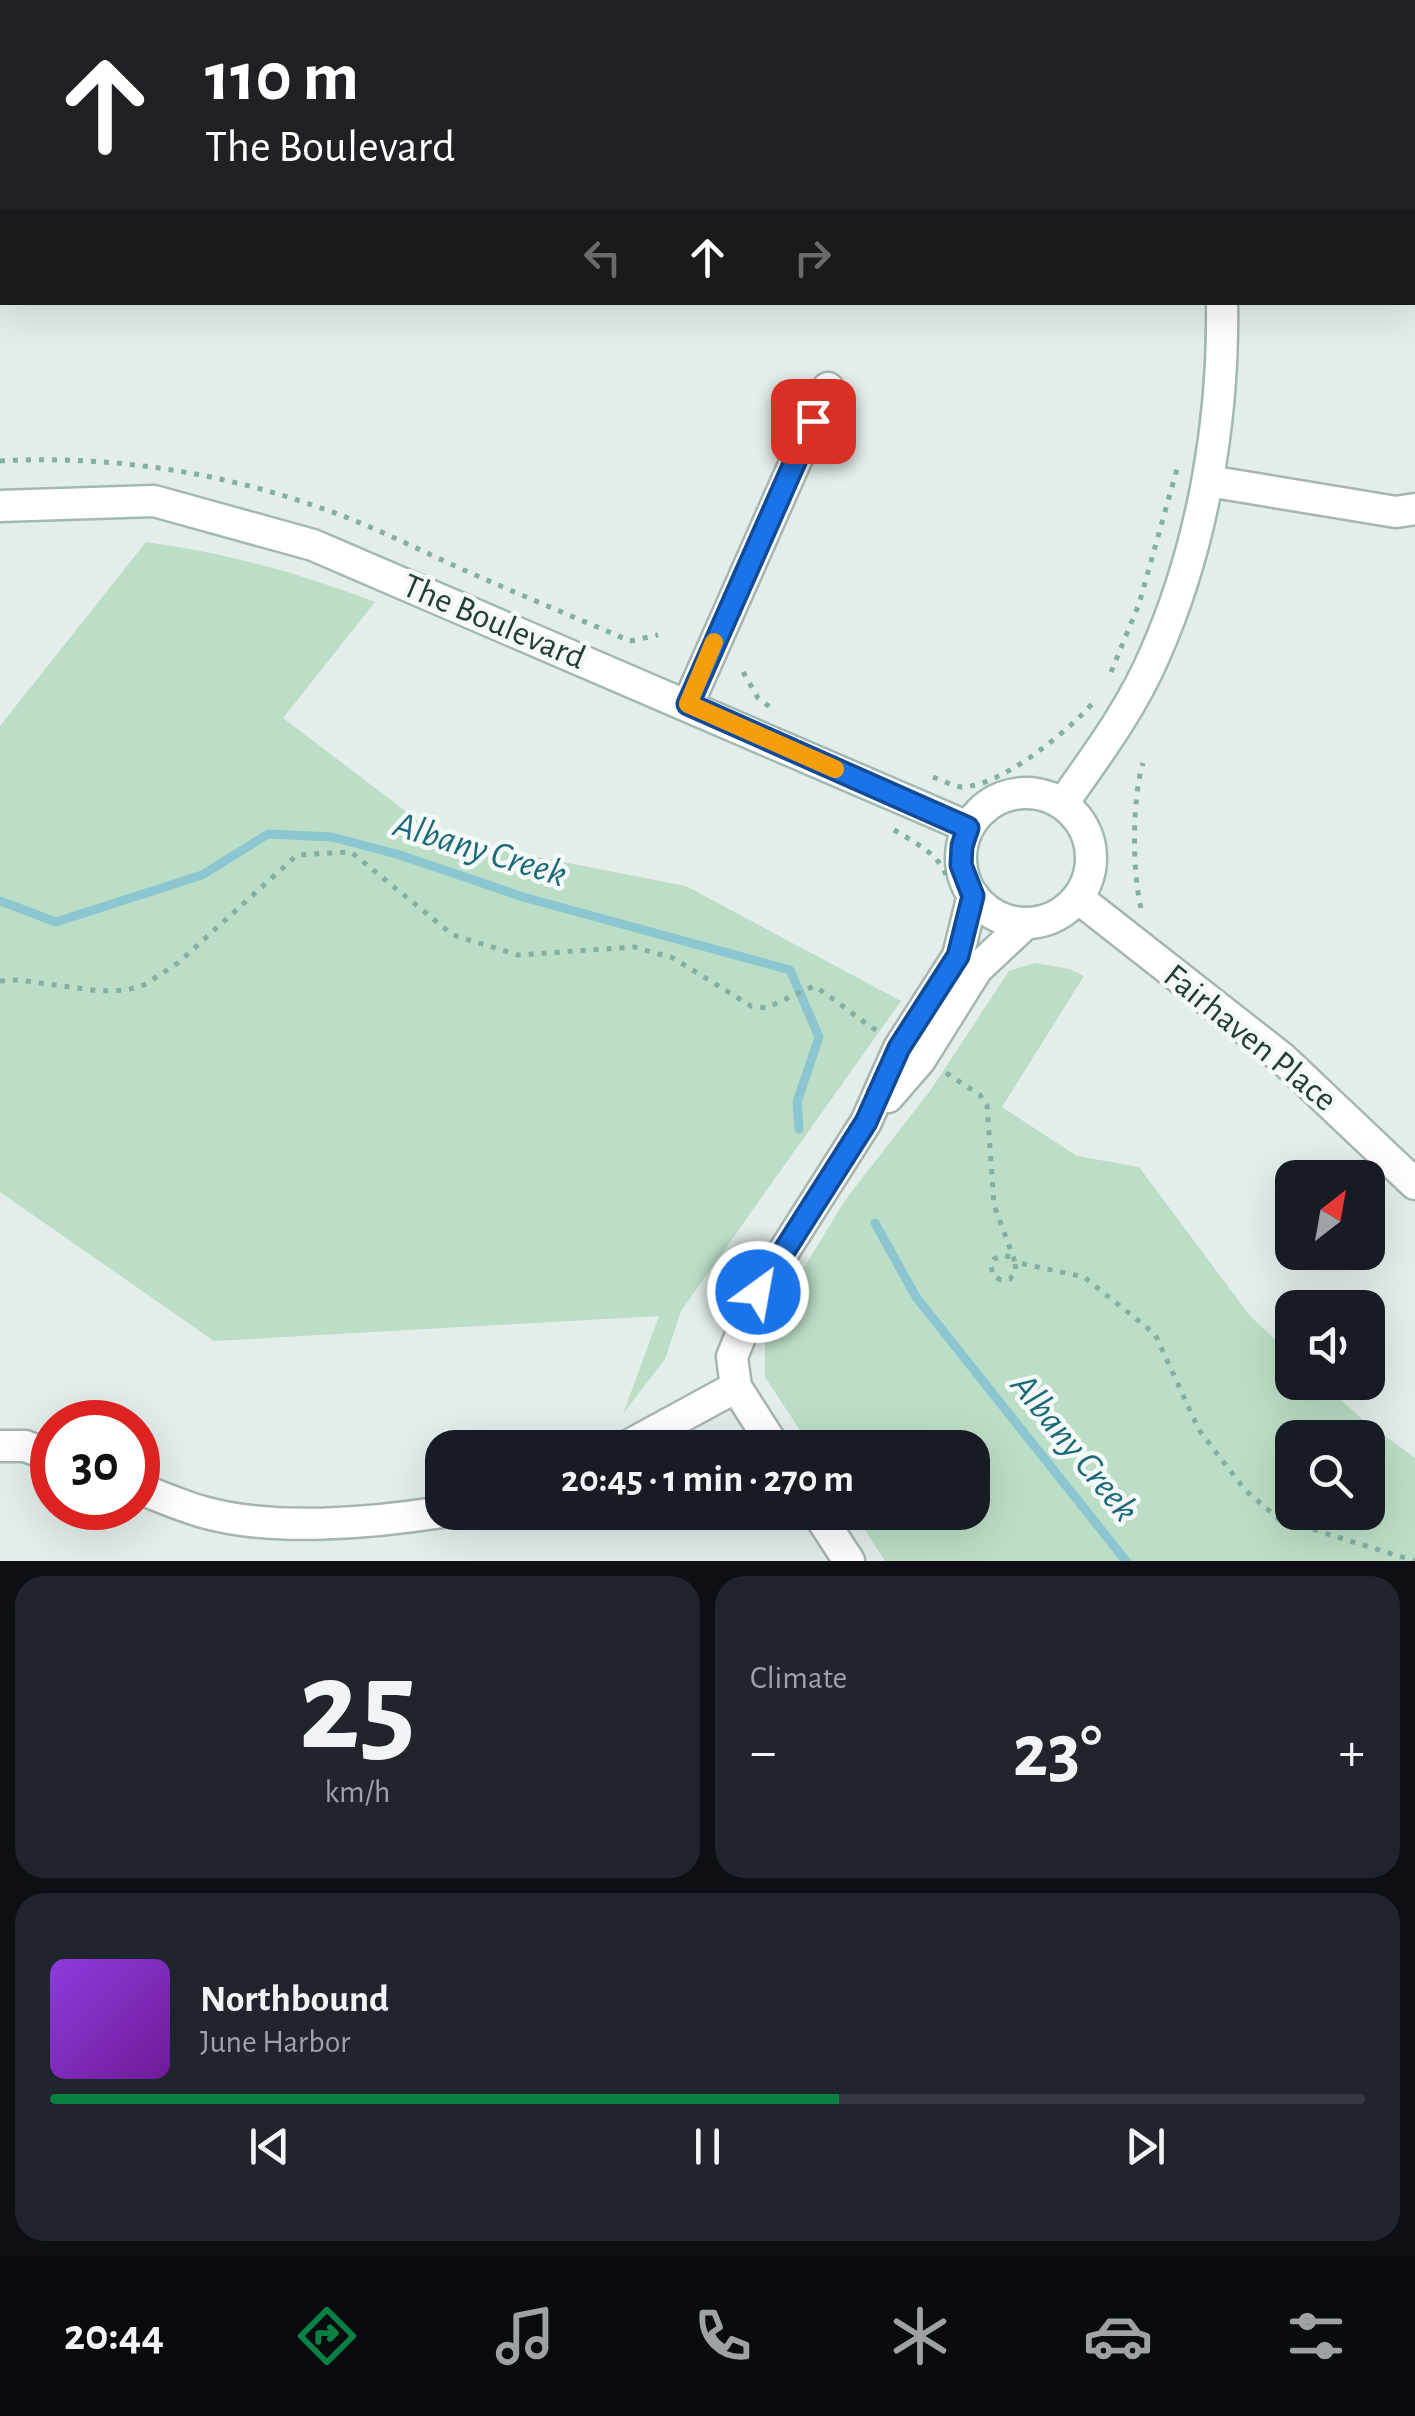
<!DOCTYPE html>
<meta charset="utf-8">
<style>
:root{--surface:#171b24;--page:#20242c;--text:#f1f3f6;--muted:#9ea1a6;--line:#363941;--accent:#0b8043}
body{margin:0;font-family:"Alegreya Sans",sans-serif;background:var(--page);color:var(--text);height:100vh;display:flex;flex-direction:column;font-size:38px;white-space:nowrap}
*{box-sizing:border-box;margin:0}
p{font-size:32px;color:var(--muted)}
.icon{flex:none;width:55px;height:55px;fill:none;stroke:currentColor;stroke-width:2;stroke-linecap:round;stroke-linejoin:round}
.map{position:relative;height:1561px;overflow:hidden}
.details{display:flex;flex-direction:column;gap:15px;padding:15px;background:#0d0f14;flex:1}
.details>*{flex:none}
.top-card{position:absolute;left:0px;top:0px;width:1415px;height:305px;box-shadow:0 10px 40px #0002;background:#202124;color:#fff;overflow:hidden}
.needle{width:65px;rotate:31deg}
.tools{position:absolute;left:1275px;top:1160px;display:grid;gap:20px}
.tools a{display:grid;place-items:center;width:110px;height:110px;border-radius:20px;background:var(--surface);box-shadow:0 10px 40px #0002;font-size:50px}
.speed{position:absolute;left:30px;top:1400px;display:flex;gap:20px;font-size:50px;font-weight:700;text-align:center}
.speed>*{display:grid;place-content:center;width:130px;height:130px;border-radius:50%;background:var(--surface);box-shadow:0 10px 40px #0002;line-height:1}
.speed .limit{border:15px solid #d22;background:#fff;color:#111}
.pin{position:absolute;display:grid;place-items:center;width:85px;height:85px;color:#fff;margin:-42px;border-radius:20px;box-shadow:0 5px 15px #0006}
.me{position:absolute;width:110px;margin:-55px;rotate:32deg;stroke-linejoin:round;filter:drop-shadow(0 0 8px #0008)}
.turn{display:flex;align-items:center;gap:35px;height:210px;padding:0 40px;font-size:45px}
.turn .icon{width:130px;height:130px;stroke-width:2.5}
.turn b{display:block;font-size:70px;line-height:85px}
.lanes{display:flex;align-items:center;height:95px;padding:0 40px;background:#0003;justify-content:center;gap:50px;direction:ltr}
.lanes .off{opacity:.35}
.big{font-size:75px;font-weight:700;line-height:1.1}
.details .widget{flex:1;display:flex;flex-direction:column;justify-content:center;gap:15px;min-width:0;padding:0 35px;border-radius:30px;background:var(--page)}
.details .dial{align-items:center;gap:0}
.dial b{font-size:130px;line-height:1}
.song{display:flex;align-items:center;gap:30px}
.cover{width:120px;height:120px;border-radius:15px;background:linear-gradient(135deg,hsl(270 70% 55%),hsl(280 70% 35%))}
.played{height:10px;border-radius:5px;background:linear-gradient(90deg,var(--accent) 60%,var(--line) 60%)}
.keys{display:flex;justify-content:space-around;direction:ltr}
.heat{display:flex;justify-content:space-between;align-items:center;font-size:55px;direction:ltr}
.details .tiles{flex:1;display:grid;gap:15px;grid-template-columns:1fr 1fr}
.widget:last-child{grid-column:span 2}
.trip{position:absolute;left:425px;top:1430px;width:565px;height:100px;border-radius:30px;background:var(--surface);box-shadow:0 10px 40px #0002;font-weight:700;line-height:100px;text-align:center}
.tab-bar{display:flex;height:160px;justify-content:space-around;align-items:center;background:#090b0e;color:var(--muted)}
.tab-bar .icon{width:70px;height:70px}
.tab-bar .selected{color:var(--accent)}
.tab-bar b{font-size:45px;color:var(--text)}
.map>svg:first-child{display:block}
.green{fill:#bcdec6;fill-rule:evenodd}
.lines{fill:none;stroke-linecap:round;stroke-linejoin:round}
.stream{stroke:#8cc6d1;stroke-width:9}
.street-casing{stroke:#a6b5b0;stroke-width:35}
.secondary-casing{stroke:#a2b9b1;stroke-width:35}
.path{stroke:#84b0a3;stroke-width:5;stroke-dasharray:5 8;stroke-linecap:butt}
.street{stroke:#fff;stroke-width:30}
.secondary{stroke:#fff;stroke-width:30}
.route-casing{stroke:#114b97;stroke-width:25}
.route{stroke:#1a73e8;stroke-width:18}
.slow{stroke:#f59e0b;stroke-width:18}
.labels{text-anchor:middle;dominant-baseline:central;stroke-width:9;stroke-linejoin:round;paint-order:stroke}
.street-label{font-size:35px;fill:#233e37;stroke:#f4f9f7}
.water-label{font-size:38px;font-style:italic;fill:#1d6a7a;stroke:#f4f9f7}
</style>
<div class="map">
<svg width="1415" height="1561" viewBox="0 0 1415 1561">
<rect width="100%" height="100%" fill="#e3ede9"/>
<!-- green -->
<g class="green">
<path d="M146,542C231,554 295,572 375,602L283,718L441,838L686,886L901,1001L681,1311L665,1359L623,1414L659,1316L214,1341L0,1192V726Z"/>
<path d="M1035,963L1070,969L1084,976L1002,1107L1077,1156L1139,1167L1250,1316L1292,1355V1382L1322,1383L1362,1419L1415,1458V1561H885L854,1513L972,1512V1448L811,1447L765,1377V1339L789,1292L846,1199L930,1091L1009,971ZM1292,1438H1368V1512H1292Z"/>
</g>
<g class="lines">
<!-- stream -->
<g class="stream">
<polyline points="0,901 56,922 202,875 268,834 332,837 400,855 523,897 790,970 819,1037 797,1102 799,1129"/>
<polyline points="875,1223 916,1297 1126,1561"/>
</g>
<!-- street casing -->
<g class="street-casing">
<g id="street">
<polyline points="35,0 40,2"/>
<polyline points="302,2 304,0"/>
<polyline points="0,30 2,26"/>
<polyline points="1412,135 1415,134"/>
<polyline points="1208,481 1396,512 1415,509"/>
<polyline points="688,704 828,388"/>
<polyline points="1078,898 1282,1058 1415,1184"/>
<polyline points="888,1097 920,1060 977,969 1026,923"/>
<polyline points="0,1446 25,1446 52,1456"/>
<polyline points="624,1448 736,1387"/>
<polyline points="775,1448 736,1387 732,1357 758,1292 866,1122 899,1048 958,956 973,895"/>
<path d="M138,1488C159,1496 181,1506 203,1512C273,1532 372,1523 442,1512"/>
<polyline points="817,1512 849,1561"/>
</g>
</g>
<!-- secondary casing -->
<g class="secondary-casing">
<g id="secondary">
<polyline points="1162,0 1163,2"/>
<polyline points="0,506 154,501 313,545 968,827"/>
<circle cx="1026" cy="858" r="65"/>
<path d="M1063,803C1097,755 1132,708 1155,654C1203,545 1224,420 1222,302"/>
</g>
</g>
<!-- path -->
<g class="path">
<polyline points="352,0 355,2"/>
<polyline points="1126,0 1127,2"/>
<path d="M0,461C105,455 216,471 315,506C364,522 409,545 455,566C513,592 572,616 630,641L658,635"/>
<polyline points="743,672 758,698 771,708"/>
<polyline points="1111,672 1139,604 1177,469"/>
<path d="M933,777C942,780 954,787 963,787C1003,785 1067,732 1093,703"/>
<path d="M894,830C916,843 943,856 948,882"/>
<path d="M1141,908C1132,871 1132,799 1143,763"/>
<path d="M0,981L19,980L99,991L127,990L144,985L178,963L297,855L351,852L453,935L518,955L634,947L673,958L751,1006L766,1008L814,986C838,1001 856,1018 879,1032"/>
<polyline points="946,1073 980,1095 987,1105 994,1205 1015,1262 1084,1277 1155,1334 1199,1430 1245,1490 1279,1519 1415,1561"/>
<polyline points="1010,1257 1003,1255 994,1259 991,1266 993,1276 1001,1280 1010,1279 1016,1271 1015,1262"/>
</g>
<!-- street -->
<use href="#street" class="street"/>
<!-- secondary -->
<use href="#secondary" class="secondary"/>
</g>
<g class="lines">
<!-- route casing -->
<g class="route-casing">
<polyline id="route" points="758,1292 866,1122 899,1048 958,956 973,896 961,865 962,846 968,828 688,704 813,421"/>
</g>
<!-- route -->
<use href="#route" class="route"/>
<!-- slow -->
<polyline class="slow" points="714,642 688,704 835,769"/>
</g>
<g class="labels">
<!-- street labels -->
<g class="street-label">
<text transform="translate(494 622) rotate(23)">The Boulevard</text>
<text transform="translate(1250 1038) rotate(39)">Fairhaven Place</text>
</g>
<!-- water labels -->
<g class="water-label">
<text transform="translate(480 850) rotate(17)">Albany Creek</text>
<text transform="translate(1074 1448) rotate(51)">Albany Creek</text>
</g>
</g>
</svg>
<div class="tools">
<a><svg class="needle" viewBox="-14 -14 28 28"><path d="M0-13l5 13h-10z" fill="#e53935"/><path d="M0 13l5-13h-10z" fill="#9ea1a6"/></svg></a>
<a><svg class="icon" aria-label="sound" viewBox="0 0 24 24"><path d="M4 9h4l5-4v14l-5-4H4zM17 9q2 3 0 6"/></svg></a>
<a><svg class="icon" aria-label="search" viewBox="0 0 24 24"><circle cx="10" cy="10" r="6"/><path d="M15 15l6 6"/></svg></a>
</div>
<div class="speed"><div class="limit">30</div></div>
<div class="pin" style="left:813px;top:421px;background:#d93025"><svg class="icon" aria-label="arrive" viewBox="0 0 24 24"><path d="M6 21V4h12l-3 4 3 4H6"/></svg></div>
<svg class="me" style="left:758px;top:1292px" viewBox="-20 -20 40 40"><circle r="17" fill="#1a73e8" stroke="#fff" stroke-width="3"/><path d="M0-11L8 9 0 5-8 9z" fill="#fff"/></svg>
<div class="trip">20:45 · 1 min · 270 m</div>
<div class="top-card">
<div class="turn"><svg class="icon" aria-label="ahead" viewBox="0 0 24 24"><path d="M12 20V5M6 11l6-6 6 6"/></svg><div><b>110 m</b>The Boulevard</div></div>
<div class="lanes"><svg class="icon off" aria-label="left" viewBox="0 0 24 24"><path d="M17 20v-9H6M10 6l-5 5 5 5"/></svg><svg class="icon" aria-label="ahead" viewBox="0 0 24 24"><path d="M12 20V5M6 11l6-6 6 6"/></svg><svg class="icon off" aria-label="right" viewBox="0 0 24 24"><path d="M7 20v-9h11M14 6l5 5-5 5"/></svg></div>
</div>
</div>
<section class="details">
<div class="tiles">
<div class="widget dial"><b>25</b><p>km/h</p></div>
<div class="widget"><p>Climate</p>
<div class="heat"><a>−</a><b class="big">23°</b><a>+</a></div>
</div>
<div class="widget">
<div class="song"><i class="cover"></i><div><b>Northbound</b><p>June Harbor</p></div></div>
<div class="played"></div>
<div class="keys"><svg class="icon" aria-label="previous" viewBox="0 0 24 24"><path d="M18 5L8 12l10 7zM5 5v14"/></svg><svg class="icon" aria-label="pause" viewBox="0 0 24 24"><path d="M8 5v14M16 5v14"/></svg><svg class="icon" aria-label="next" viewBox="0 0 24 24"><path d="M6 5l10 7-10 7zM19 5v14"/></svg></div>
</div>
</div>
</section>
<nav class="tab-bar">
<b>20:44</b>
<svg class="icon selected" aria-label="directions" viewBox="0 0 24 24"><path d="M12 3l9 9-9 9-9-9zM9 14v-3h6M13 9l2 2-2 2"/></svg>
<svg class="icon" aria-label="music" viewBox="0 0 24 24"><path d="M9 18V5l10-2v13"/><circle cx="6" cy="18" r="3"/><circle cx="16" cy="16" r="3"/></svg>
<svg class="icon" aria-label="phone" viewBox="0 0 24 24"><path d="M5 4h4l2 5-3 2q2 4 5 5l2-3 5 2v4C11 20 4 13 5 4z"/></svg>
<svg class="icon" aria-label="climate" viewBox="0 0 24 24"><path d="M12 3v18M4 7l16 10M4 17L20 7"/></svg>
<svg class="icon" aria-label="car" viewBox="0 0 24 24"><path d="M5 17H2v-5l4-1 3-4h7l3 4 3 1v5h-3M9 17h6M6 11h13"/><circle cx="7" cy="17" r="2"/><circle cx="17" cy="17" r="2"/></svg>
<svg class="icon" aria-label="filters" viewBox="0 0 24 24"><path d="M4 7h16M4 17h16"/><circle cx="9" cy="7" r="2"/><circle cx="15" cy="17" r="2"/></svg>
</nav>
